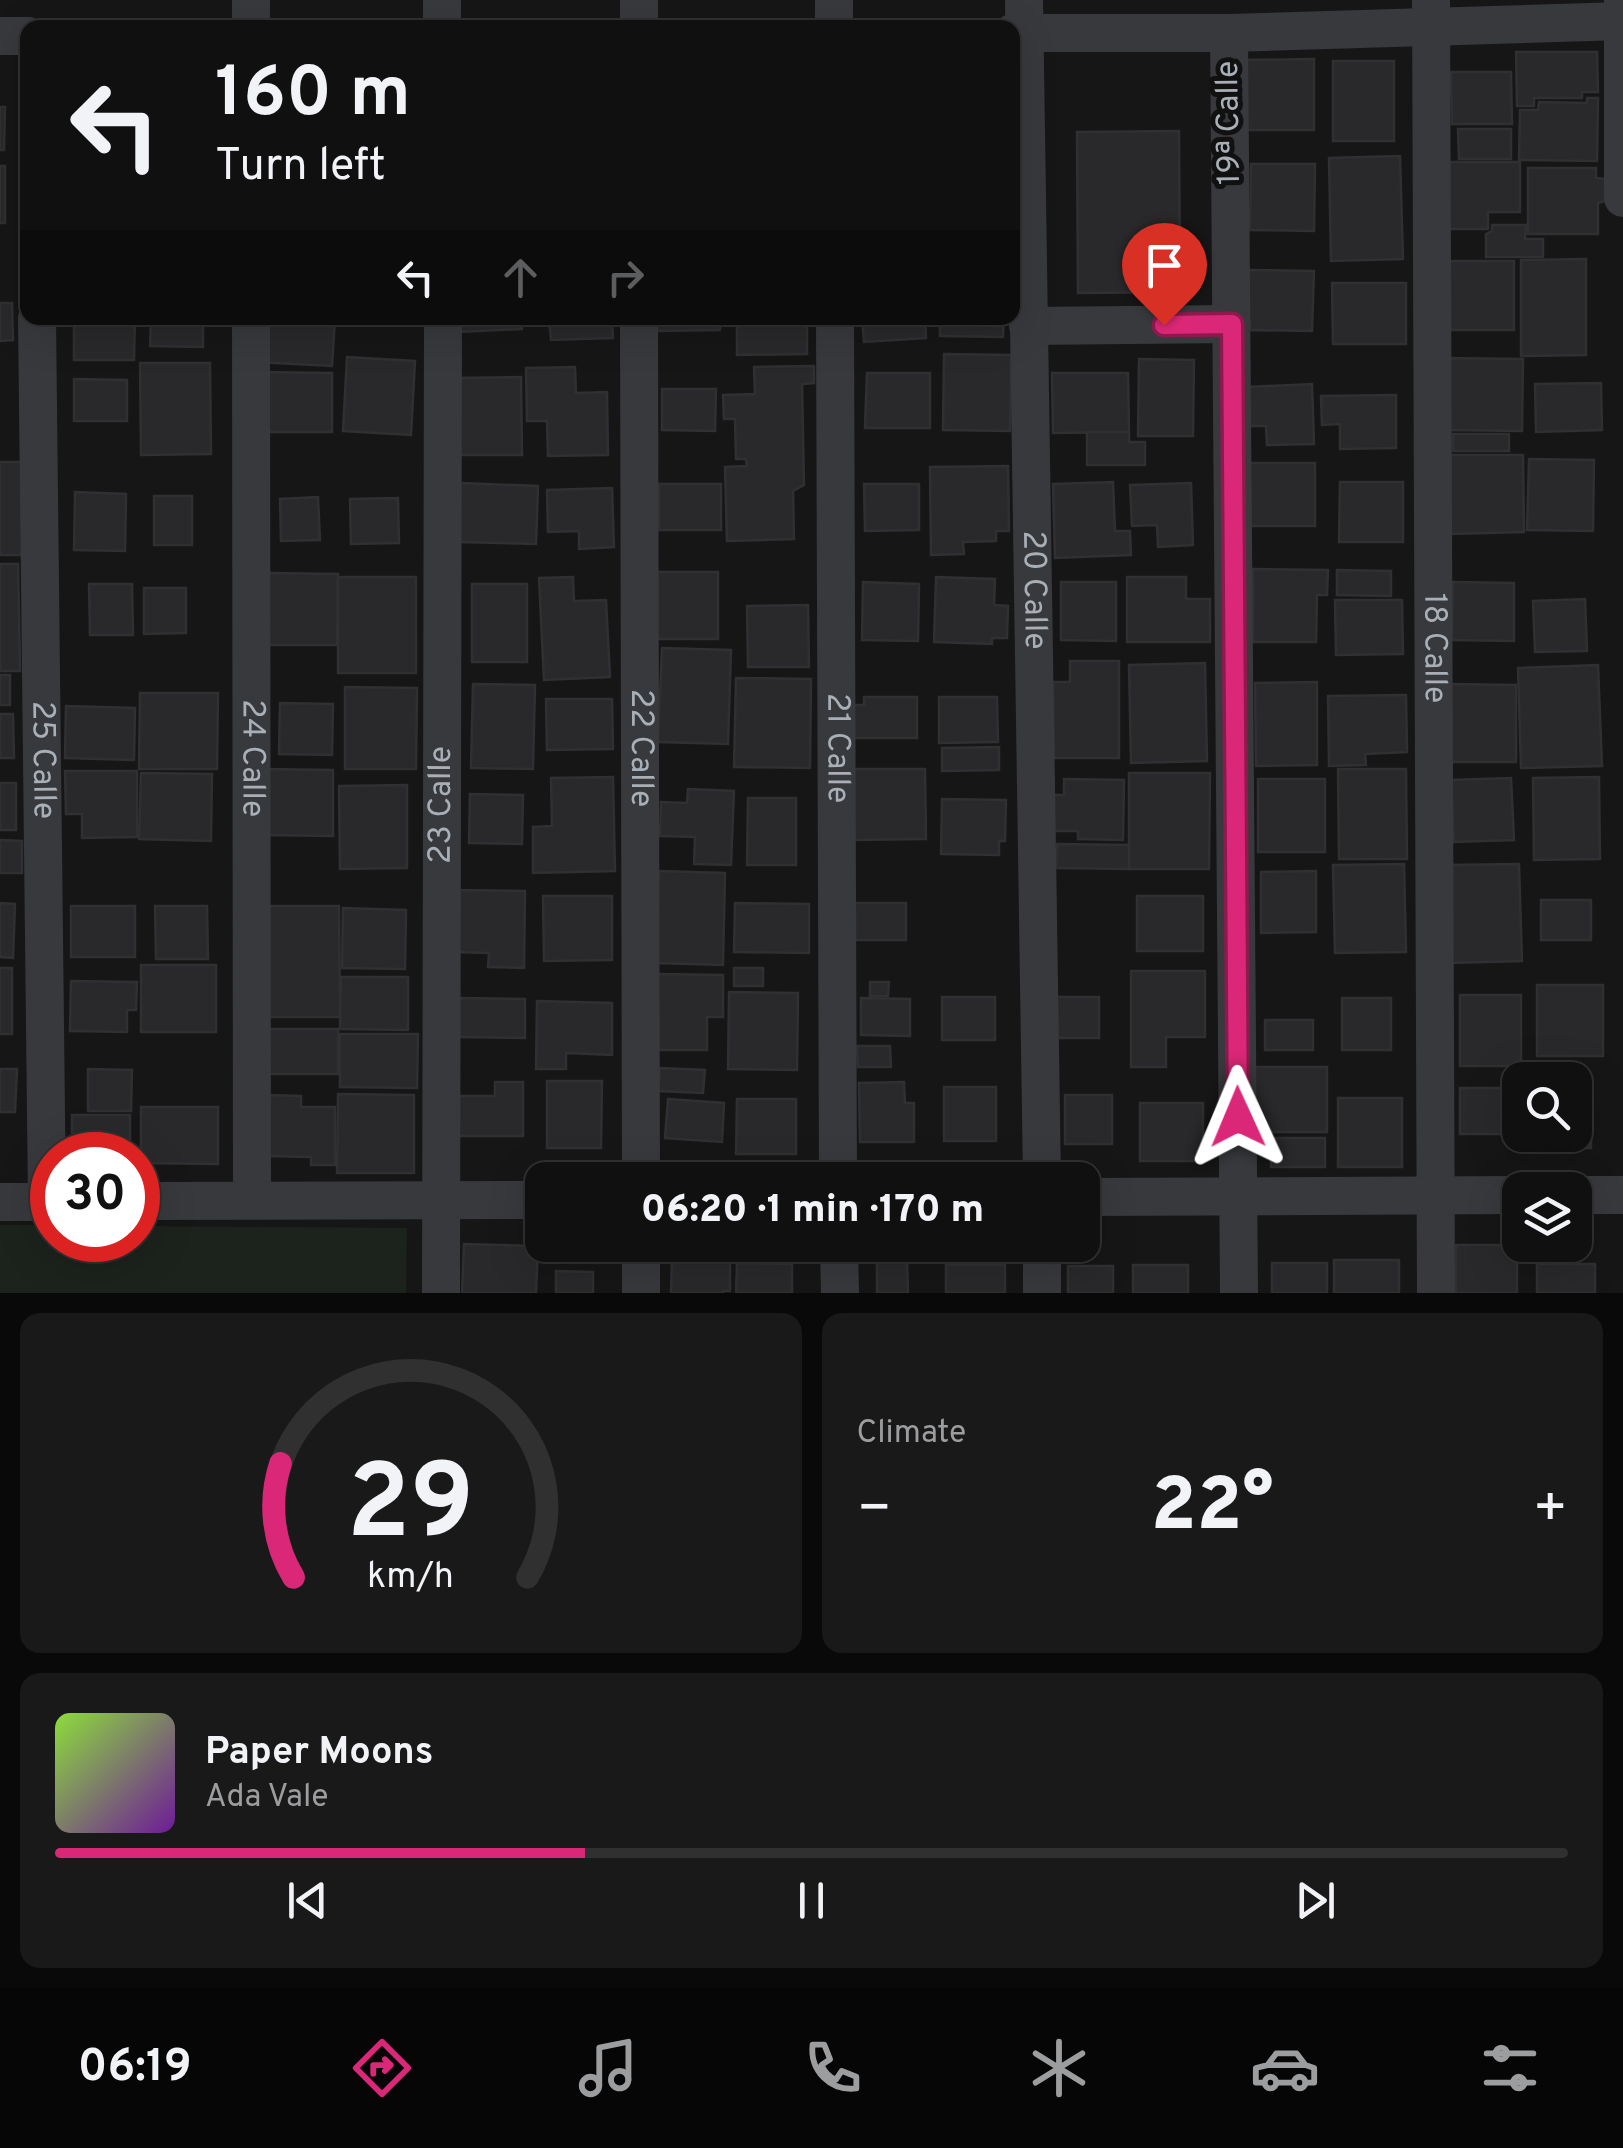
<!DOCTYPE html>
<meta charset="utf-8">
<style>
:root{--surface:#101011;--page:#19191a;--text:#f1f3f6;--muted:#9c9d9f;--line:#303031;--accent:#db2777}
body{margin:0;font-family:Overpass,sans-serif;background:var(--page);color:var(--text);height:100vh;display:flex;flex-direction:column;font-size:38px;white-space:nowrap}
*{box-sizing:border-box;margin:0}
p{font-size:32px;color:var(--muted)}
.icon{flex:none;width:55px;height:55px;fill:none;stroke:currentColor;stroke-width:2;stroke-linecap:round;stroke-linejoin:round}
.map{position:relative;height:1293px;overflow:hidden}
.sheet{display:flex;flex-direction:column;gap:20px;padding:20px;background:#090909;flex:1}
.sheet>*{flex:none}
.guide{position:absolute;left:20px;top:20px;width:1000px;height:305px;border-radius:20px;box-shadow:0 10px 40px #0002,0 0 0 2px var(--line);background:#101011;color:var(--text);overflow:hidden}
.controls{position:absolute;left:1502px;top:1062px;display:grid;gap:20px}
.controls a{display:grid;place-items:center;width:90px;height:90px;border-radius:20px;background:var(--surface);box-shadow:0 10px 40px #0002,0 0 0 2px var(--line);font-size:50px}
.speed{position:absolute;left:30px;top:1132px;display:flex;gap:20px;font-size:50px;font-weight:700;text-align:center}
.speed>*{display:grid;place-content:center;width:130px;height:130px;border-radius:50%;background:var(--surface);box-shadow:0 10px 40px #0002,0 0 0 2px var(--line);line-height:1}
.speed .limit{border:15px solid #d22;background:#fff;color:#111}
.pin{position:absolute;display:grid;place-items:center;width:85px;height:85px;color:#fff;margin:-102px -42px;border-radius:50% 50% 50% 0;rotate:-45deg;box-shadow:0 0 10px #0007}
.pin .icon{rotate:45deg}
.me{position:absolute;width:110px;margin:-55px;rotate:359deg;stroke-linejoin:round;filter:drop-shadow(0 0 8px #0008)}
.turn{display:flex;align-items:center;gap:35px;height:210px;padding:0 30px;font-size:45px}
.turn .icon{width:130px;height:130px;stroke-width:2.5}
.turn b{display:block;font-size:70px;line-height:85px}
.lanes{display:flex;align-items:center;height:95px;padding:0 30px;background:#0003;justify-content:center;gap:50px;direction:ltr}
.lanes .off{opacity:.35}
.big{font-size:75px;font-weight:800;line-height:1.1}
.sheet .tile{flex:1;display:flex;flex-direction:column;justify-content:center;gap:15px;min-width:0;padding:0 35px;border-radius:20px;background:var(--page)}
.sheet .dial{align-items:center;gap:0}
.dial svg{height:260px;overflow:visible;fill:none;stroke:var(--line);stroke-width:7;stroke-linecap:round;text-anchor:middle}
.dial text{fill:var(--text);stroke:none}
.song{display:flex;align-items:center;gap:30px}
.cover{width:120px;height:120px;border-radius:15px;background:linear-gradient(135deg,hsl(90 70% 55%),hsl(280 70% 35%))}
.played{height:10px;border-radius:5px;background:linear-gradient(90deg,var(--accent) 35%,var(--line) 35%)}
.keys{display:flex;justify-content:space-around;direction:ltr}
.heat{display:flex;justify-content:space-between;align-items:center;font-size:55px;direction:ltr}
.sheet .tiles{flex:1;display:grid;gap:20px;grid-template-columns:1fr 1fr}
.tile:last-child{grid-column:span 2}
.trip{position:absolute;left:525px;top:1162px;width:575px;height:100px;border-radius:20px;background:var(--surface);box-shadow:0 10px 40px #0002,0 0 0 2px var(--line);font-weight:800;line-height:100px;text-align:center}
.tab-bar{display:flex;height:160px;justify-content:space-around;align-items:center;background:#060607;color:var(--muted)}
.tab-bar .icon{width:70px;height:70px}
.tab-bar .on{color:var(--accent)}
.tab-bar b{font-size:45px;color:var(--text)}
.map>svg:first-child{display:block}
.green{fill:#1c221c}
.building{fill:#29292b;stroke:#303033;stroke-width:2.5}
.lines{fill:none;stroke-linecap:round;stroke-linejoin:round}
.minor{stroke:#37393c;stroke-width:38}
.route-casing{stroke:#8e194d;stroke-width:25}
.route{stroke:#db2777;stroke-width:18}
.labels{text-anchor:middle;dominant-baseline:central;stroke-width:10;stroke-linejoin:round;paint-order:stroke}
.street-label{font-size:32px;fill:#a9afb6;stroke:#111112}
</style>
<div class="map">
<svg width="1623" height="1293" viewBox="0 0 1623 1293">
<rect width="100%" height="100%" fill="#161617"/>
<!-- green -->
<polygon class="green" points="0,1225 52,1225 52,1240 138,1240 138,1226 407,1228 406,1293 0,1293"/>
<!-- building -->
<g class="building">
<polygon points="1516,52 1597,52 1598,92 1582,92 1582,98 1534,98 1534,106 1517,106"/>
<polygon points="1314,59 1314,130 1244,130 1244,60"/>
<rect x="1333" y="61" width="61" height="80"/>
<polygon points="1451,72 1511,72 1512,124 1452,124"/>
<polygon points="1587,98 1598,98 1597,161 1519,160 1520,110 1538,110 1539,102 1587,103"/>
<polygon points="0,107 5,107 4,150 0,150"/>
<polygon points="1458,129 1511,129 1511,159 1459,159"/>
<polygon points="1179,131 1180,292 1078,293 1077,132"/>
<polygon points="1400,156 1403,259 1331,261 1329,158"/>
<polygon points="1445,162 1520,162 1520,212 1488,212 1488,229 1445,229"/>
<polygon points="1251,164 1315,164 1314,231 1250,230"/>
<rect x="0" y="166" width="5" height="57"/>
<polygon points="1528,168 1596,168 1596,178 1605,179 1605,201 1598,203 1598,234 1528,234"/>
<polygon points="1492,225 1526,225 1525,239 1543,239 1543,257 1486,257 1486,234 1492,231"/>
<polygon points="1586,259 1586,355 1521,356 1521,260"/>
<rect x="1450" y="261" width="64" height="69"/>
<polygon points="1247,270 1314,271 1312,331 1245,330"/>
<polygon points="1332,283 1406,283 1406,344 1333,344"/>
<polygon points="0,303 12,303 13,340 0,341"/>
<polygon points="74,318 135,318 134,360 74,360"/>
<polygon points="151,318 203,318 203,347 150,346"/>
<polygon points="259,318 335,318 332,366 256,362"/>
<polygon points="458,318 521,318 522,329 458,332"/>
<polygon points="549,318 612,318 613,338 551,340"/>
<polygon points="656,318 720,318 720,330 656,331"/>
<polygon points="737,318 807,318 807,354 737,355"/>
<polygon points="862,318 925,318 926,338 864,342"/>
<polygon points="940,318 1004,318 1003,337 940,336"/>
<polygon points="944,354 1011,355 1010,431 943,430"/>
<polygon points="347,357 415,361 411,435 343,431"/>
<polygon points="1442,358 1523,359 1522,431 1441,430"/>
<polygon points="1139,359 1194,360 1193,436 1138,436"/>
<polygon points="140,363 210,363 211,454 141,455"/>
<polygon points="814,366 814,383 802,384 804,485 793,491 794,539 727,541 725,467 747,466 746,459 736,459 735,419 724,419 723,395 755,394 754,367"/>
<polygon points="575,367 576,393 607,392 608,455 548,456 547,421 527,421 526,368"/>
<polygon points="261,372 332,373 332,432 260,432"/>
<polygon points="867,373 930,373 930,428 865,428"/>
<polygon points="1052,373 1128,373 1129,432 1053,433"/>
<polygon points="521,377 522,455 454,455 454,378"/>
<polygon points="74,379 127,380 127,421 74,421"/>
<polygon points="1601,383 1602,430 1536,432 1535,384"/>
<polygon points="1312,384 1314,444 1267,445 1266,426 1249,426 1248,387"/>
<polygon points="662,389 716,389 715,431 662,430"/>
<polygon points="1396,395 1396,448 1340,449 1340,424 1322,425 1321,396"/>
<polygon points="1087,432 1129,432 1129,442 1145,442 1145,465 1087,465"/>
<rect x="1453" y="434" width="56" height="17"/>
<polygon points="1449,455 1523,455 1524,532 1450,534"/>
<polygon points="1529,459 1594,460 1593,531 1527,530"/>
<rect x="0" y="462" width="22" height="93"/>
<rect x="1249" y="463" width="66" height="63"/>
<polygon points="1008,466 1009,531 996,531 996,541 963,542 964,554 931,555 930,467"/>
<polygon points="1113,482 1115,531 1130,531 1131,555 1055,558 1053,484"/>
<polygon points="1340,482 1403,482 1403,542 1339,542"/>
<polygon points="461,483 538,486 536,544 459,542"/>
<polygon points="1191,483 1193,545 1158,547 1157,525 1132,526 1130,485"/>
<rect x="659" y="484" width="62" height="46"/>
<polygon points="864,484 919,484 919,530 865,531"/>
<polygon points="612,488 614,547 579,549 579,531 548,532 547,490"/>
<polygon points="75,492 126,494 125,551 74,550"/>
<rect x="154" y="496" width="38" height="49"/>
<polygon points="318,497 320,540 281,541 280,499"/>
<polygon points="398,498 399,543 351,544 350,499"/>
<polygon points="0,564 18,564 20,671 0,671"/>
<polygon points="1253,569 1328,570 1327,595 1317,595 1316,642 1253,642"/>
<polygon points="1337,570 1391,571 1391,596 1337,595"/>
<polygon points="655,572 718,572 718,639 654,639"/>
<polygon points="269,573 338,574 337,645 268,645"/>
<rect x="338" y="577" width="78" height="96"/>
<polygon points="573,577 574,601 606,600 610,677 544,680 539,578"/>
<polygon points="936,577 995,579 994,605 1008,606 1007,638 992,638 992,644 934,642"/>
<polygon points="1127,577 1186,577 1186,599 1210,599 1210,642 1127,642"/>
<polygon points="863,582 919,584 918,641 862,640"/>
<polygon points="1061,582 1116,582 1116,641 1061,640"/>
<polygon points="1453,582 1514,583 1514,641 1452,640"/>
<polygon points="89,584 132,584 133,635 90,635"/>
<rect x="472" y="584" width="55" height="78"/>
<polygon points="144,588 186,588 186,633 144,634"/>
<polygon points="1585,599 1587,651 1535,652 1533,601"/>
<polygon points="1335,600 1402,600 1403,654 1336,655"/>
<polygon points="808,605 809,667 748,667 747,606"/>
<polygon points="662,648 731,650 728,744 658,742"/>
<polygon points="1070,661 1119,661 1119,758 1054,758 1053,682 1070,682"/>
<polygon points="1205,663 1207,761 1131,763 1129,665"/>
<polygon points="1598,665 1602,766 1521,768 1518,668"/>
<rect x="0" y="675" width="10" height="30"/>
<polygon points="736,678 811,679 810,768 734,767"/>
<polygon points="1317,682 1317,765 1256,766 1255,683"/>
<polygon points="473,684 535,685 533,769 471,768"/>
<polygon points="1450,684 1516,685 1516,762 1450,762"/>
<polygon points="345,687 417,688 416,769 345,769"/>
<polygon points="140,693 218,693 217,769 139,769"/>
<polygon points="1406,695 1407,752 1365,754 1366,765 1329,766 1328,696"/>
<polygon points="864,697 917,697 917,738 852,738 852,705 864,705"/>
<polygon points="939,697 997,697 998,742 939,743"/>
<polygon points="546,699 612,699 613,749 547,750"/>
<polygon points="280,703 333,704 332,755 279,754"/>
<polygon points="66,706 135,708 134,760 65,758"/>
<polygon points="0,714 13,714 14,758 0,758"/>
<polygon points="999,747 999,770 942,771 942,748"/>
<polygon points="262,769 333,770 333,836 262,835"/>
<polygon points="851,769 925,769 926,839 851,840"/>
<polygon points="1338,769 1406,769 1407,859 1339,859"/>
<polygon points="65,771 137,771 137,837 82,838 82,814 66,814"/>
<polygon points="141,773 212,774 211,841 139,839"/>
<polygon points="1129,773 1210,773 1209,869 1129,869"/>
<polygon points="613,777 615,871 533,873 533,827 552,826 551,778"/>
<polygon points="1599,777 1600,859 1534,860 1533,778"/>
<polygon points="1511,778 1514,840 1454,842 1451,780"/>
<polygon points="1064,779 1124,780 1123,840 1078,839 1078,831 1046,831 1046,795 1064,795"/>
<rect x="1258" y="779" width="67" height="73"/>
<rect x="0" y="783" width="16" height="47"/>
<polygon points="407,785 407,868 340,869 339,786"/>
<polygon points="688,789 734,791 731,865 694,864 695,837 660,836 661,802 687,803"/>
<polygon points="470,794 523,795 522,844 469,843"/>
<polygon points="748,798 796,798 796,865 747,865"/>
<polygon points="942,799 1006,800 1005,841 999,841 999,855 941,854"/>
<polygon points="0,840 22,841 22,873 0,873"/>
<polygon points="1057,844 1129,845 1129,869 1056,868"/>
<polygon points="1404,864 1406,952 1335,953 1333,865"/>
<polygon points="1519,864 1522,961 1449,963 1447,865"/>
<polygon points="659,871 725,873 723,965 656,963"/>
<polygon points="1316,871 1316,932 1261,933 1261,872"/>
<polygon points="454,890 525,891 524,968 488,967 489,953 453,952"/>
<polygon points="543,896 612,896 612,960 544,961"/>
<rect x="1137" y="896" width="66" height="55"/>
<rect x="1541" y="900" width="50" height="40"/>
<polygon points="0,903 15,904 13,958 0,957"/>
<polygon points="735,903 809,904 809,953 734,952"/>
<rect x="855" y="903" width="51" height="37"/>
<rect x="71" y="906" width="64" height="51"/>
<polygon points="155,906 207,906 208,959 156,959"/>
<polygon points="261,906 339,906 340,1017 261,1017"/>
<polygon points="343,908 406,910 405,969 342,968"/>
<rect x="141" y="965" width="75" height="67"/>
<rect x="0" y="968" width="12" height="66"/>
<rect x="734" y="968" width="29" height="18"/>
<polygon points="1131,971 1205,971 1205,1037 1166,1037 1166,1067 1131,1067"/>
<polygon points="656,974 723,975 723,1017 707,1017 707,1050 656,1050"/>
<polygon points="341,977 408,977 408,1030 340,1029"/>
<polygon points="71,981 137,982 136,1010 127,1010 127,1032 70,1031"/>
<polygon points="870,982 889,982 888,996 870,996"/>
<rect x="1537" y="985" width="66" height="71"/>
<polygon points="729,992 798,993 797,1070 728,1069"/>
<rect x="1460" y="995" width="61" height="71"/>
<rect x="942" y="997" width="53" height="43"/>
<rect x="1047" y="997" width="52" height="41"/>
<polygon points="458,998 525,999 525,1038 458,1037"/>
<polygon points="861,998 910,999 910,1036 861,1035"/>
<rect x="1342" y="998" width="49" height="52"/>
<polygon points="537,1001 612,1003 612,1055 566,1053 566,1069 536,1069"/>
<rect x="1265" y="1020" width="48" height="30"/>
<rect x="262" y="1029" width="76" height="45"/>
<polygon points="340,1034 418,1034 417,1088 340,1087"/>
<polygon points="857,1046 890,1046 891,1067 858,1067"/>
<rect x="1250" y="1067" width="77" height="65"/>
<polygon points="660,1068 705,1070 703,1093 658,1091"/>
<polygon points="0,1069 17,1069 15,1112 0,1112"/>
<polygon points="88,1069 132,1070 131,1111 88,1111"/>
<polygon points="547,1081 602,1081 601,1148 547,1148"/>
<polygon points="495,1082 523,1082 523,1136 458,1136 458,1096 495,1096"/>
<polygon points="904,1082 905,1103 914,1103 914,1142 860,1142 859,1083"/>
<rect x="944" y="1087" width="52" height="54"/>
<rect x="1460" y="1088" width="53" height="46"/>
<polygon points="338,1094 414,1095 414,1173 337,1173"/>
<polygon points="267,1095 301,1096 301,1107 335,1107 335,1165 311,1165 311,1157 266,1156"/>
<rect x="1065" y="1095" width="47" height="49"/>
<polygon points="1575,1096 1591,1096 1591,1148 1536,1148 1536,1135 1575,1135"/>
<rect x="1338" y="1098" width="64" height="69"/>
<polygon points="668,1099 724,1103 722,1142 665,1138"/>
<polygon points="737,1099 796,1099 796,1154 736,1154"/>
<rect x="1140" y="1103" width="63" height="58"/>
<polygon points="141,1107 218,1107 218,1164 141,1163"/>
<rect x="72" y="1115" width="58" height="40"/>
<rect x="1271" y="1138" width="54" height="29"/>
<polygon points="464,1244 538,1246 536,1293 462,1293"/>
<rect x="1456" y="1245" width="61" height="48"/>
<polygon points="672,1257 730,1257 730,1291 723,1291 723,1293 671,1293"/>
<polygon points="877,1259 907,1259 908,1293 877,1293"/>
<rect x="1334" y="1260" width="65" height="33"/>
<polygon points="737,1263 792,1264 792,1293 736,1293"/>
<rect x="1272" y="1263" width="55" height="30"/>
<rect x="1537" y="1264" width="58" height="29"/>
<rect x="946" y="1265" width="59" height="28"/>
<rect x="1133" y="1265" width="55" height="28"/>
<rect x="1068" y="1266" width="45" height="27"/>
<polygon points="556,1271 593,1272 593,1293 556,1293"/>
</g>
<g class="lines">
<!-- minor -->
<g class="minor">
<polyline points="251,0 251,28"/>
<polyline points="442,0 442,28"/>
<polyline points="639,0 639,28"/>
<polyline points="834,0 834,28"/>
<path id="s1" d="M1024,0L1042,1180"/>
<path id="s2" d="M1431,0L1436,1293"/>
<polyline points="1623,0 1623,198"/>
<polyline points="1012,33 1229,33 1623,21"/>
<polyline points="1229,33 1239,1293"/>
<polyline points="0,36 28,36"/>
<path id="s3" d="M37,318L47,1202"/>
<path id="s4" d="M251,318L252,1199"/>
<path id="s5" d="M639,318L641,1180"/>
<path id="s6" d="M835,318L838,1180"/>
<polyline points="1028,326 1232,324"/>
<polyline points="1575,1195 1623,1195"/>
<polyline points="1082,1197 1520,1195"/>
<polyline points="138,1201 542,1200"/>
<polyline points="0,1202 52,1202"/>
<polyline points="839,1245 840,1293"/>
<path id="s7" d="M441,1293L443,318"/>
<polyline points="641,1293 641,1245"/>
<polyline points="1042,1293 1042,1245"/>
</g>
</g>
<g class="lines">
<!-- route casing -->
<g class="route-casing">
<polyline id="route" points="1164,325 1232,324 1238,1117"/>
</g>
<!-- route -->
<use href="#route" class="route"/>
</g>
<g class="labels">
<!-- street labels -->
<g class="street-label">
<text transform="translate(1230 123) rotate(-91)">19ª Calle</text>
<text stroke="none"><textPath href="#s1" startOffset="590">20 Calle</textPath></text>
<text stroke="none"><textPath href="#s2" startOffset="648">18 Calle</textPath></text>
<text stroke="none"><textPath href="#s5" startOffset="430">22 Calle</textPath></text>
<text stroke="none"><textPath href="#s6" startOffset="430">21 Calle</textPath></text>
<text stroke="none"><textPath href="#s4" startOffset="440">24 Calle</textPath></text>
<text stroke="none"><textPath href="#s3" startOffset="442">25 Calle</textPath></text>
<text stroke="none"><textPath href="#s7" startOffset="488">23 Calle</textPath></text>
</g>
</g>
</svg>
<div class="controls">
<a><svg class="icon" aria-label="search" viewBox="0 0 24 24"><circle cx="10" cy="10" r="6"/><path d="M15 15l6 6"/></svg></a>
<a><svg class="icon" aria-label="layers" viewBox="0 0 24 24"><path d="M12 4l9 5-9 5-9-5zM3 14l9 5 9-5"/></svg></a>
</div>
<div class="speed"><div class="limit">30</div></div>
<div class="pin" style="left:1164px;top:325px;background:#d93025"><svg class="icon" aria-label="arrive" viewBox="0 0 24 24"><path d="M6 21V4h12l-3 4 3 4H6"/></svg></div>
<svg class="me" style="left:1238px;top:1117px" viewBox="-20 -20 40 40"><path d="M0-17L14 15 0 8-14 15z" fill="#db2777" stroke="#fff" stroke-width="4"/></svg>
<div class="trip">06:20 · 1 min · 170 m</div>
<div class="guide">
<div class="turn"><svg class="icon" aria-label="left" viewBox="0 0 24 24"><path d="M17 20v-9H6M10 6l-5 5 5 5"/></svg><div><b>160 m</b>Turn left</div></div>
<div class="lanes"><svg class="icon" aria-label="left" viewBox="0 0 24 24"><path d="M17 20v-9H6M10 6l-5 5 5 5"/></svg><svg class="icon off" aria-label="ahead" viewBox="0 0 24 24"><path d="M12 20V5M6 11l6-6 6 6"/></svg><svg class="icon off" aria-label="right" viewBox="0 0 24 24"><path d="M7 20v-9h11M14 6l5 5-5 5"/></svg></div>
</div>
</div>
<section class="sheet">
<div class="tiles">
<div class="tile dial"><svg viewBox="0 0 100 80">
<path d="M14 69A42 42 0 1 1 86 69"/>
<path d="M14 69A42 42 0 0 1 10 34" stroke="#db2777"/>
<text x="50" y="56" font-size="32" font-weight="700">29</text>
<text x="50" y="72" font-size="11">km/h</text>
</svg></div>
<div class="tile"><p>Climate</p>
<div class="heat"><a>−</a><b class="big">22°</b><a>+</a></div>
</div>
<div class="tile">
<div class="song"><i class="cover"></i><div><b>Paper Moons</b><p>Ada Vale</p></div></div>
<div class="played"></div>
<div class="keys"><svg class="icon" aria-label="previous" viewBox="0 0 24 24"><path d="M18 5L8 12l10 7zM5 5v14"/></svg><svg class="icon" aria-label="pause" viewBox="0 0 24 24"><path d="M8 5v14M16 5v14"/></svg><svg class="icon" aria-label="next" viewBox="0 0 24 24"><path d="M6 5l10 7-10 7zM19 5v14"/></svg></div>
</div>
</div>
</section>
<nav class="tab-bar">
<b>06:19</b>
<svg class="icon on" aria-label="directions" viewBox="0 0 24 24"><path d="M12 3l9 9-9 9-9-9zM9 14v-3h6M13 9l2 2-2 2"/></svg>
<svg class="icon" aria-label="music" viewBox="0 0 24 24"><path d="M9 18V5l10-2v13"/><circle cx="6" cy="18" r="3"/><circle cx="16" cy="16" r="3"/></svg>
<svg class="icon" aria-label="phone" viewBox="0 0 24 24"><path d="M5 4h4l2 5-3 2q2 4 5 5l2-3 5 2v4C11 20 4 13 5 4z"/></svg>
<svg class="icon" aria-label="climate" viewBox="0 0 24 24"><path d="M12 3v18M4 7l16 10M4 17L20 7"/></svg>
<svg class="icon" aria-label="car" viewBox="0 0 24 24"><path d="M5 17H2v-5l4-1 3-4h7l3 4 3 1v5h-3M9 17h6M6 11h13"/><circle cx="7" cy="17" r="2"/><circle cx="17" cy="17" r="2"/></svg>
<svg class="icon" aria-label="filters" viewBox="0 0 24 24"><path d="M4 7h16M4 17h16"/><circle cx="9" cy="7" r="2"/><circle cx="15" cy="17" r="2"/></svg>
</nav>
